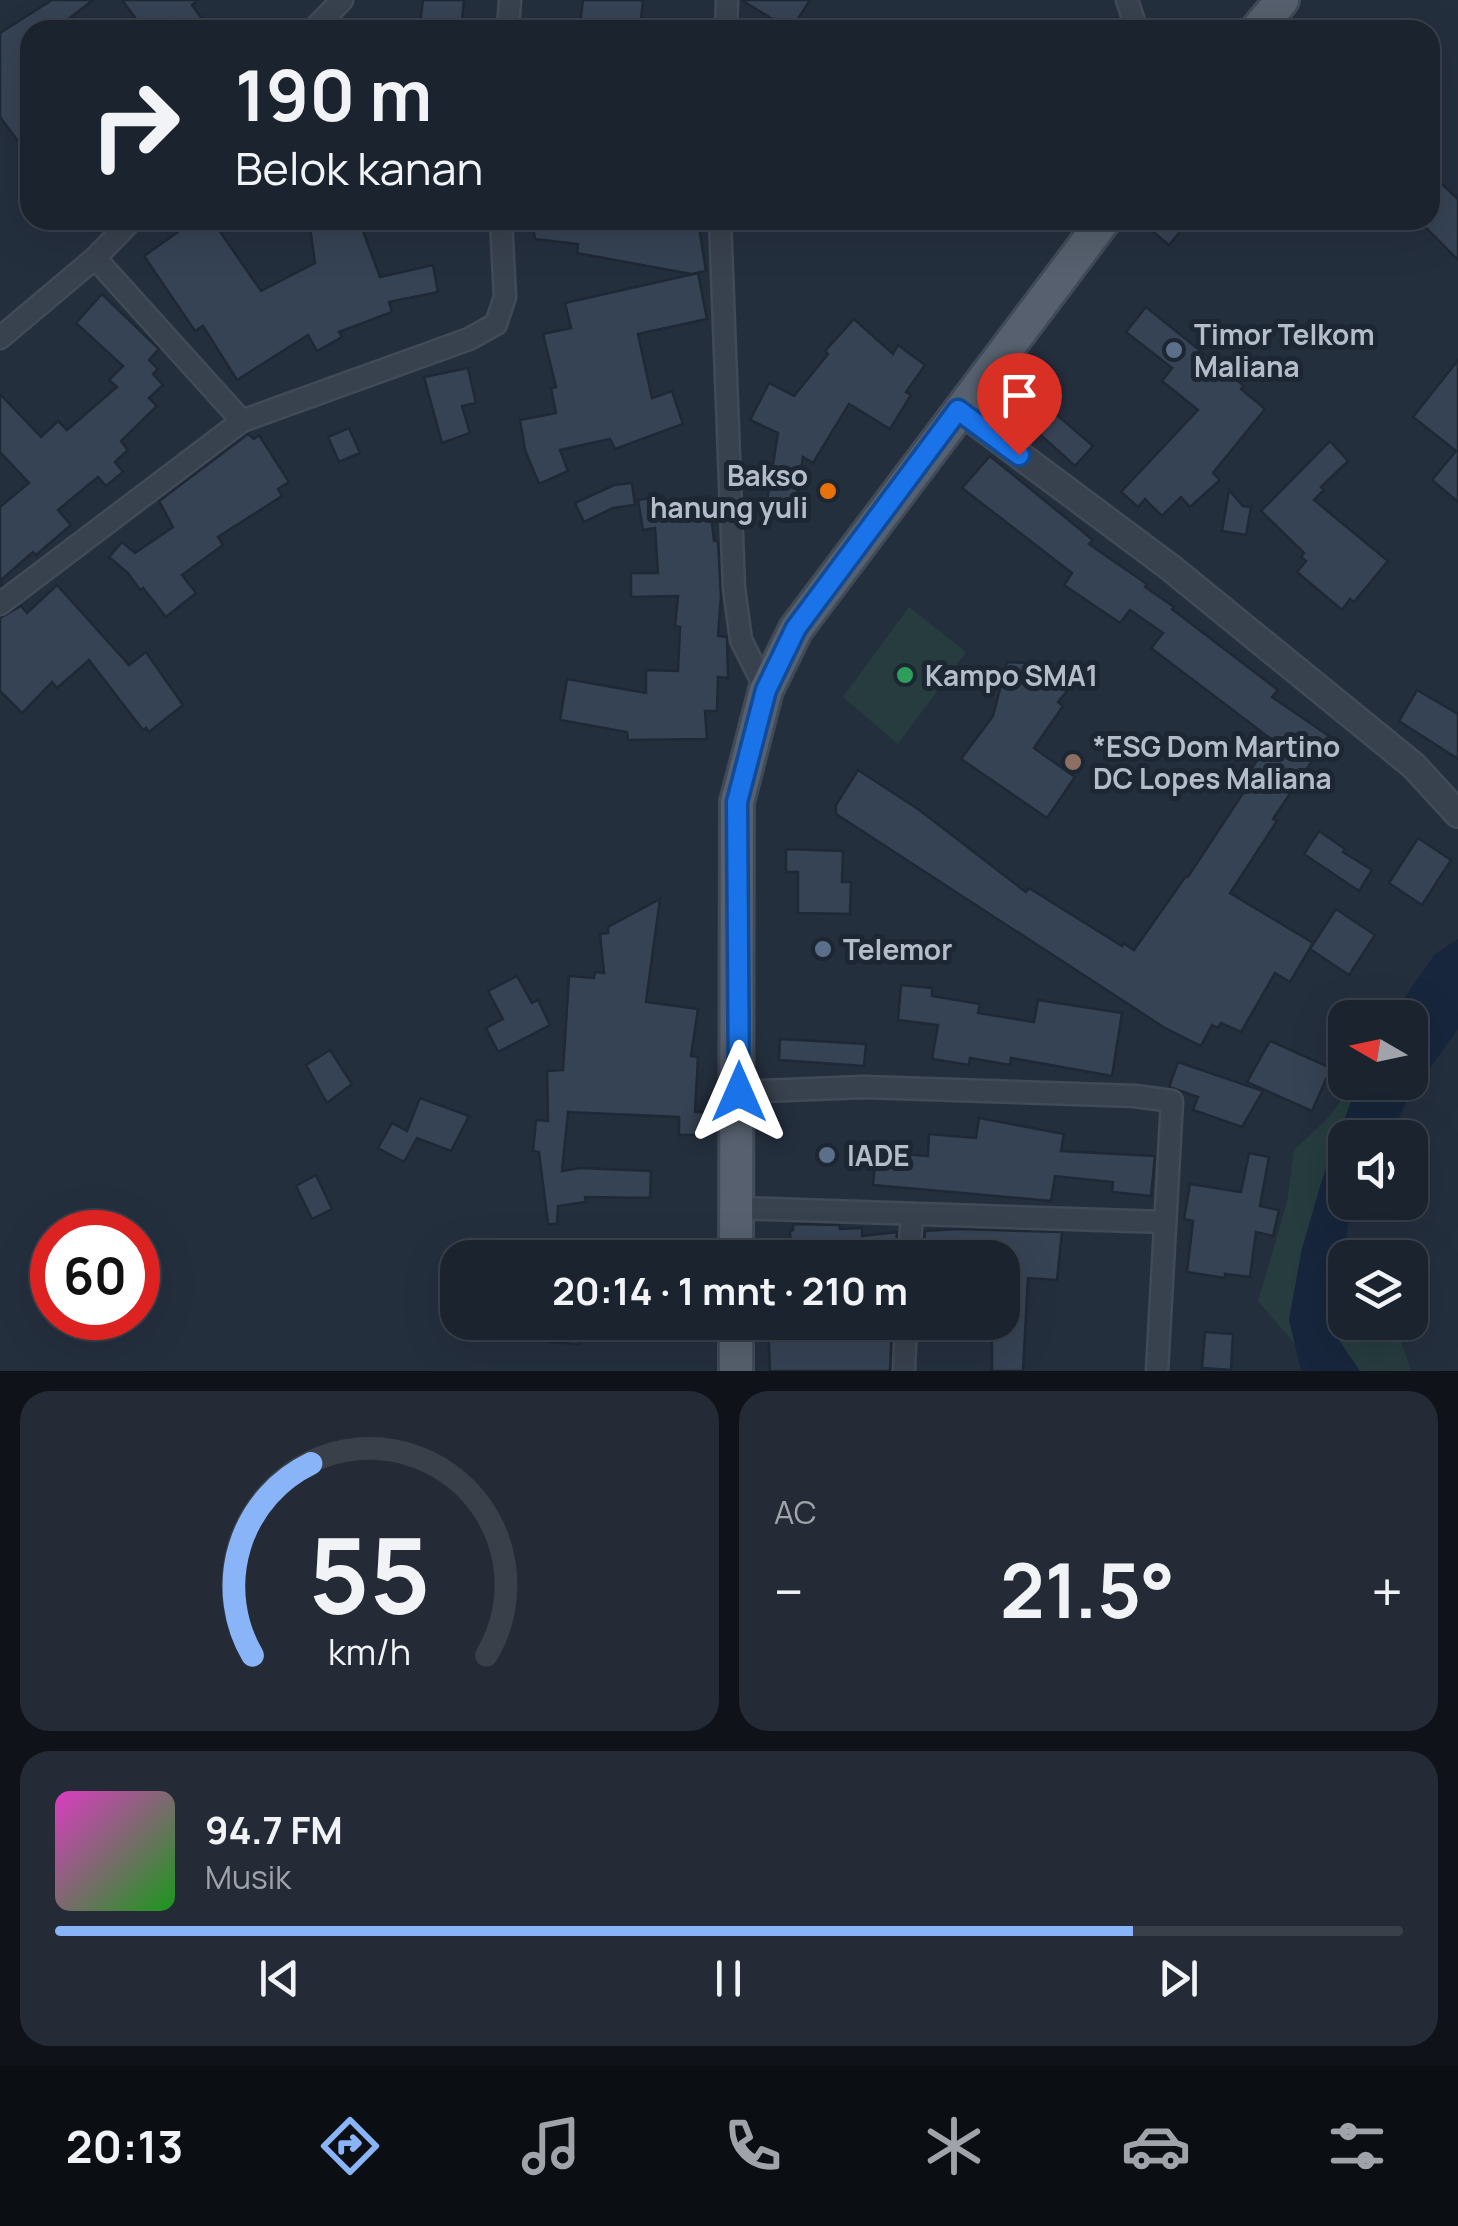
<!DOCTYPE html>
<html lang="id">
<meta charset="utf-8">
<style>
:root{--surface:#1b232e;--page:#242b36;--text:#f1f3f6;--muted:#a0a4aa;--line:#39404a;--accent:#8ab4f8}
body{margin:0;font-family:Manrope,sans-serif;background:var(--page);color:var(--text);height:100vh;display:flex;flex-direction:column;font-size:38px;white-space:nowrap}
*{box-sizing:border-box;margin:0}
p{font-size:32px;color:var(--muted)}
.icon{flex:none;width:55px;height:55px;fill:none;stroke:currentColor;stroke-width:2;stroke-linecap:round;stroke-linejoin:round}
.map{position:relative;height:1371px;overflow:hidden}
.drawer{display:flex;flex-direction:column;gap:20px;padding:20px;background:#0f1319;flex:1}
.drawer>*{flex:none}
.banner{position:absolute;left:20px;top:20px;width:1420px;height:210px;border-radius:30px;box-shadow:0 10px 40px #0002,0 0 0 2px var(--line);background:#1b232e;color:var(--text);overflow:hidden}
.needle{width:65px;rotate:279deg}
.controls{position:absolute;left:1328px;top:1000px;display:grid;gap:20px}
.controls a{display:grid;place-items:center;width:100px;height:100px;border-radius:20px;background:var(--surface);box-shadow:0 10px 40px #0002,0 0 0 2px var(--line);font-size:50px}
.speed{position:absolute;left:30px;top:1210px;display:flex;gap:20px;font-size:50px;font-weight:700;text-align:center}
.speed>*{display:grid;place-content:center;width:130px;height:130px;border-radius:50%;background:var(--surface);box-shadow:0 10px 40px #0002,0 0 0 2px var(--line);line-height:1}
.speed .limit{border:15px solid #d22;background:#fff;color:#111}
.pin{position:absolute;display:grid;place-items:center;width:85px;height:85px;color:#fff;margin:-102px -42px;border-radius:50% 50% 50% 0;rotate:-45deg;box-shadow:0 0 10px #0007}
.pin .icon{rotate:45deg}
.me{position:absolute;width:110px;margin:-55px;rotate:0deg;stroke-linejoin:round;filter:drop-shadow(0 0 8px #0008)}
.turn{display:flex;align-items:center;gap:35px;height:210px;padding:0 50px;font-size:45px}
.turn .icon{width:130px;height:130px;stroke-width:2.5}
.turn b{display:block;font-size:70px;line-height:85px}
.big{font-size:75px;font-weight:700;line-height:1.1}
.drawer .card{flex:1;display:flex;flex-direction:column;justify-content:center;gap:15px;min-width:0;padding:0 35px;border-radius:30px;background:var(--page)}
.drawer .dial{align-items:center;gap:0}
.dial svg{height:260px;overflow:visible;fill:none;stroke:var(--line);stroke-width:7;stroke-linecap:round;text-anchor:middle}
.dial text{fill:var(--text);stroke:none}
.song{display:flex;align-items:center;gap:30px}
.cover{width:120px;height:120px;border-radius:15px;background:linear-gradient(135deg,hsl(310 70% 55%),hsl(120 70% 35%))}
.played{height:10px;border-radius:5px;background:linear-gradient(90deg,var(--accent) 80%,var(--line) 80%)}
.keys{display:flex;justify-content:space-around;direction:ltr}
.heat{display:flex;justify-content:space-between;align-items:center;font-size:55px;direction:ltr}
.drawer .tiles{flex:1;display:grid;gap:20px;grid-template-columns:1fr 1fr}
.card:last-child{grid-column:span 2}
.trip{position:absolute;left:440px;top:1240px;width:580px;height:100px;border-radius:30px;background:var(--surface);box-shadow:0 10px 40px #0002,0 0 0 2px var(--line);font-weight:700;line-height:100px;text-align:center}
.tab-bar{display:flex;height:160px;justify-content:space-around;align-items:center;background:#0b0e12;color:var(--muted)}
.tab-bar .icon{width:70px;height:70px}
.tab-bar .current{color:var(--accent)}
.tab-bar b{font-size:45px;color:var(--text)}
.map>svg:first-child{display:block}
.green{fill:#263c3f}
.water{fill:#17263c}
.building{fill:#364354;stroke:#1f2835;stroke-width:2.5}
.lines{fill:none;stroke-linecap:round;stroke-linejoin:round}
.minor-casing{stroke:#414a57;stroke-width:25}
.tertiary-casing{stroke:#414a57;stroke-width:30}
.primary-casing{stroke:#414a57;stroke-width:38}
.minor{stroke:#38414e;stroke-width:20}
.tertiary{stroke:#38414e;stroke-width:25}
.primary{stroke:#56606e;stroke-width:32}
.route-casing{stroke:#114b97;stroke-width:25}
.route{stroke:#1a73e8;stroke-width:18}
.service-dot{fill:#5c6f8a;stroke:#1d2633;stroke-width:4}
.food-dot{fill:#e8710a;stroke:#1d2633;stroke-width:4}
.leisure-dot{fill:#2e9e5b;stroke:#1d2633;stroke-width:4}
.education-dot{fill:#8d6e63;stroke:#1d2633;stroke-width:4}
.labels{text-anchor:middle;dominant-baseline:central;stroke-width:10;stroke-linejoin:round;paint-order:stroke}
.poi-label{font-size:28px;font-weight:bold;fill:#b4bcc9;stroke:#1d2633;text-anchor:start}
</style>
<div class="map">
<svg width="1458" height="1371" viewBox="0 0 1458 1371">
<rect width="100%" height="100%" fill="#242f3e"/>
<!-- green -->
<g class="green">
<polygon points="909,607 966,652 898,744 843,697"/>
<polygon points="1355,1083 1358,1083 1322,1180 1302,1249 1289,1320 1295,1344 1258,1301 1287,1202 1294,1150 1326,1120"/>
<polygon points="1345,1259 1345,1322 1395,1323 1411,1371 1360,1371 1338,1339"/>
</g>
<!-- water -->
<polygon class="water" points="1458,939 1458,1029 1409,1097 1389,1137 1345,1138 1345,1202 1358,1203 1348,1224 1338,1339 1360,1371 1301,1371 1289,1320 1302,1249 1322,1180 1358,1083 1410,1082 1410,1018 1391,1017 1435,954"/>
<!-- building -->
<g class="building">
<polygon points="52,0 93,0 66,21 72,30 30,30 30,131 17,140 0,117 0,33"/>
<polygon points="122,0 198,0 192,5 210,30 181,30 173,19 158,30 144,30"/>
<polygon points="423,0 464,0 461,30 419,30"/>
<polygon points="583,0 643,0 640,30 579,30"/>
<polygon points="741,0 810,0 791,30"/>
<polygon points="1430,173 1458,199 1458,260 1420,222 1430,220"/>
<polygon points="195,220 212,220 261,291 315,263 309,220 359,220 380,277 433,265 438,292 389,302 392,312 339,332 342,337 317,351 308,335 237,380 203,326 195,331 144,256"/>
<polygon points="532,220 698,220 706,271 691,274 577,253 578,244 535,239"/>
<polygon points="1139,220 1190,220 1169,245"/>
<polygon points="698,273 707,319 638,334 652,398 672,391 683,424 615,449 610,439 560,450 568,471 539,484 525,450 520,420 556,413 551,388 556,387 543,334 571,328 565,303"/>
<polygon points="102,294 159,349 149,360 158,369 153,374 163,385 149,398 157,406 121,441 128,450 115,462 123,472 106,486 98,477 58,510 71,525 36,555 33,552 0,581 3,585 0,587 0,507 29,483 0,452 0,394 41,437 58,421 67,430 117,387 109,380 123,366 76,323"/>
<polygon points="1146,307 1244,386 1241,389 1265,409 1213,473 1220,480 1190,507 1181,497 1162,516 1145,499 1138,507 1121,492 1198,410 1162,381 1172,368 1126,332"/>
<polygon points="854,319 893,354 898,345 925,365 906,392 911,395 890,429 849,404 813,463 803,457 795,505 767,501 778,433 750,420 769,383 794,396 828,354 825,351"/>
<polygon points="1458,360 1458,502 1432,480 1456,451 1413,417"/>
<polygon points="468,368 476,403 462,406 470,433 442,443 424,377"/>
<polygon points="1029,392 1053,418 1056,414 1093,446 1075,466 1034,429 1031,432 1010,411"/>
<polygon points="349,428 360,453 339,462 328,437"/>
<polygon points="248,434 254,439 259,435 289,482 278,489 282,496 218,537 223,545 182,575 196,593 166,617 143,588 140,590 128,573 109,557 122,542 135,553 173,527 159,501"/>
<polygon points="1330,441 1348,461 1321,487 1324,490 1314,500 1388,561 1354,602 1350,599 1342,610 1297,572 1306,561 1301,557 1304,553 1261,511"/>
<polygon points="990,456 1093,540 1089,544 1147,584 1145,587 1174,607 1172,609 1278,690 1272,697 1329,736 1273,819 1277,821 1230,893 1313,943 1290,982 1275,973 1241,1032 1221,1023 1218,1028 1212,1025 1201,1046 1165,1028 836,814 836,805 858,770 918,809 1026,892 1029,888 1122,946 1123,943 1134,950 1186,876 1188,877 1251,781 1246,777 1271,739 1151,648 1163,633 1130,610 1120,623 1064,585 1072,573 962,488"/>
<polygon points="632,483 635,505 613,508 584,522 575,503 614,485"/>
<polygon points="1229,490 1243,506 1251,507 1246,535 1222,531"/>
<polygon points="664,496 665,501 709,496 714,541 718,541 721,597 718,636 727,637 728,678 718,677 717,711 705,711 707,739 628,740 627,732 560,720 567,679 646,693 646,670 678,671 680,627 675,626 678,596 631,597 631,573 658,573 655,528 643,530 638,500"/>
<polygon points="57,585 129,665 146,652 183,705 149,732 146,728 143,730 89,660 57,688 52,682 22,713 0,691 0,618 21,606 27,613"/>
<polygon points="1007,662 1030,663 1067,691 1058,702 1063,706 1034,748 1075,777 1047,818 961,759 993,716"/>
<polygon points="1417,690 1458,714 1458,759 1399,721"/>
<polygon points="1319,831 1345,849 1343,852 1372,870 1359,891 1304,854"/>
<polygon points="1418,838 1451,860 1422,905 1389,883"/>
<polygon points="786,849 843,851 842,882 851,882 850,914 798,913 798,872 786,872"/>
<polygon points="660,899 646,1002 698,1009 691,1056 698,1057 695,1112 704,1112 705,1135 679,1135 679,1117 568,1112 562,1171 581,1168 651,1171 650,1198 585,1197 586,1202 558,1206 557,1224 548,1224 539,1152 533,1151 536,1120 548,1121 547,1071 563,1070 569,976 594,978 595,972 604,973 600,934 608,933 608,927"/>
<polygon points="1336,909 1375,935 1349,975 1310,949"/>
<polygon points="517,976 532,1003 538,1000 550,1025 498,1052 486,1028 503,1019 488,991"/>
<polygon points="901,985 932,988 932,996 980,1004 978,1013 1034,1022 1038,1000 1122,1013 1112,1076 1011,1058 1010,1065 970,1058 969,1065 932,1059 938,1025 898,1020"/>
<polygon points="780,1039 866,1044 864,1066 779,1060"/>
<polygon points="1270,1041 1331,1068 1312,1111 1247,1082"/>
<polygon points="330,1050 352,1084 327,1103 306,1065"/>
<polygon points="1178,1062 1263,1091 1242,1127 1193,1110 1198,1097 1169,1087"/>
<polygon points="420,1098 469,1116 451,1151 417,1138 404,1162 378,1148 392,1123 407,1131"/>
<polygon points="979,1118 1064,1134 1061,1151 1155,1156 1151,1196 1112,1192 1113,1182 1055,1176 1051,1201 873,1185 876,1152 928,1156 929,1134 976,1138"/>
<polygon points="1249,1153 1269,1157 1260,1206 1279,1210 1273,1236 1256,1232 1250,1277 1225,1274 1225,1278 1187,1272 1193,1221 1184,1219 1190,1184 1241,1192"/>
<polygon points="316,1175 332,1209 312,1219 296,1186"/>
<polygon points="793,1224 839,1225 840,1229 862,1228 862,1236 897,1232 895,1258 791,1258 790,1231 793,1230"/>
<polygon points="957,1229 1062,1232 1057,1280 1028,1278 1023,1371 992,1371 992,1322 1002,1322 1002,1258 923,1258 925,1231"/>
<polygon points="551,1322 581,1322 579,1344 550,1342"/>
<polygon points="892,1322 890,1371 770,1371 768,1324"/>
<polygon points="1205,1332 1233,1334 1231,1370 1202,1368"/>
</g>
<g class="lines">
<!-- minor casing -->
<g class="minor-casing">
<g id="minor">
<polyline points="1127,0 1137,30"/>
<polyline points="313,30 342,0"/>
<polyline points="508,30 510,0"/>
<polyline points="726,30 727,0"/>
<polyline points="720,220 734,588 741,640 766,690"/>
<polyline points="95,258 242,421"/>
<polyline points="0,338 95,258 132,220"/>
<polyline points="0,604 242,421 469,339 496,324 505,297 501,220"/>
<polyline points="739,1092 864,1087 1135,1096 1172,1101 1157,1371"/>
<polyline points="736,1208 1165,1222"/>
<polyline points="909,1258 912,1214"/>
<polyline points="904,1371 906,1322"/>
</g>
</g>
<!-- tertiary casing -->
<g class="tertiary-casing">
<polyline id="tertiary" points="959,410 1171,568 1414,766 1458,814"/>
</g>
<!-- primary casing -->
<g class="primary-casing">
<g id="primary">
<polyline points="1257,30 1282,0"/>
<polyline points="736,1258 737,802 766,690 796,629 1104,220"/>
<polyline points="736,1371 736,1322"/>
</g>
</g>
<!-- minor -->
<use href="#minor" class="minor"/>
<!-- tertiary -->
<use href="#tertiary" class="tertiary"/>
<!-- primary -->
<use href="#primary" class="primary"/>
</g>
<g class="lines">
<!-- route casing -->
<g class="route-casing">
<polyline id="route" points="739,1092 737,802 766,690 796,628 958,410 1019,455"/>
</g>
<!-- route -->
<use href="#route" class="route"/>
</g>
<!-- markers -->
<g class="service-dot">
<circle cx="1174" cy="350" r="10"/>
<circle cx="823" cy="949" r="10"/>
<circle cx="827" cy="1155" r="10"/>
</g>
<circle class="food-dot" cx="828" cy="491" r="10"/>
<circle class="leisure-dot" cx="905" cy="675" r="10"/>
<circle class="education-dot" cx="1073" cy="762" r="10"/>
<g class="labels">
<!-- poi labels -->
<g class="poi-label">
<text x="1194" y="334">Timor Telkom<tspan x="1194" dy="32">Maliana</tspan></text>
<text x="808" y="475" text-anchor="end">Bakso<tspan x="808" dy="32">hanung yuli</tspan></text>
<text x="925" y="675">Kampo SMA1</text>
<text x="1093" y="746">*ESG Dom Martino<tspan x="1093" dy="32">DC Lopes Maliana</tspan></text>
<text x="843" y="949">Telemor</text>
<text x="847" y="1155">IADE</text>
</g>
</g>
</svg>
<div class="controls">
<a><svg class="needle" viewBox="-14 -14 28 28"><path d="M0-13l5 13h-10z" fill="#e53935"/><path d="M0 13l5-13h-10z" fill="#a0a4aa"/></svg></a>
<a><svg class="icon" aria-label="sound" viewBox="0 0 24 24"><path d="M4 9h4l5-4v14l-5-4H4zM17 9q2 3 0 6"/></svg></a>
<a><svg class="icon" aria-label="layers" viewBox="0 0 24 24"><path d="M12 4l9 5-9 5-9-5zM3 14l9 5 9-5"/></svg></a>
</div>
<div class="speed"><div class="limit">60</div></div>
<div class="pin" style="left:1019px;top:455px;background:#d93025"><svg class="icon" aria-label="arrive" viewBox="0 0 24 24"><path d="M6 21V4h12l-3 4 3 4H6"/></svg></div>
<svg class="me" style="left:739px;top:1092px" viewBox="-20 -20 40 40"><path d="M0-17L14 15 0 8-14 15z" fill="#1a73e8" stroke="#fff" stroke-width="4"/></svg>
<div class="trip">20:14 · 1 mnt · 210 m</div>
<div class="banner">
<div class="turn"><svg class="icon" aria-label="right" viewBox="0 0 24 24"><path d="M7 20v-9h11M14 6l5 5-5 5"/></svg><div><b>190 m</b>Belok kanan</div></div>
</div>
</div>
<section class="drawer">
<div class="tiles">
<div class="card dial"><svg viewBox="0 0 100 80">
<path d="M14 69A42 42 0 1 1 86 69"/>
<path d="M14 69A42 42 0 0 1 32 10" stroke="#8ab4f8"/>
<text x="50" y="56" font-size="32" font-weight="700">55</text>
<text x="50" y="72" font-size="11">km/h</text>
</svg></div>
<div class="card"><p>AC</p>
<div class="heat"><a>−</a><b class="big">21.5°</b><a>+</a></div>
</div>
<div class="card">
<div class="song"><i class="cover"></i><div><b>94.7 FM</b><p>Musik</p></div></div>
<div class="played"></div>
<div class="keys"><svg class="icon" aria-label="previous" viewBox="0 0 24 24"><path d="M18 5L8 12l10 7zM5 5v14"/></svg><svg class="icon" aria-label="pause" viewBox="0 0 24 24"><path d="M8 5v14M16 5v14"/></svg><svg class="icon" aria-label="next" viewBox="0 0 24 24"><path d="M6 5l10 7-10 7zM19 5v14"/></svg></div>
</div>
</div>
</section>
<nav class="tab-bar">
<b>20:13</b>
<svg class="icon current" aria-label="directions" viewBox="0 0 24 24"><path d="M12 3l9 9-9 9-9-9zM9 14v-3h6M13 9l2 2-2 2"/></svg>
<svg class="icon" aria-label="music" viewBox="0 0 24 24"><path d="M9 18V5l10-2v13"/><circle cx="6" cy="18" r="3"/><circle cx="16" cy="16" r="3"/></svg>
<svg class="icon" aria-label="phone" viewBox="0 0 24 24"><path d="M5 4h4l2 5-3 2q2 4 5 5l2-3 5 2v4C11 20 4 13 5 4z"/></svg>
<svg class="icon" aria-label="climate" viewBox="0 0 24 24"><path d="M12 3v18M4 7l16 10M4 17L20 7"/></svg>
<svg class="icon" aria-label="car" viewBox="0 0 24 24"><path d="M5 17H2v-5l4-1 3-4h7l3 4 3 1v5h-3M9 17h6M6 11h13"/><circle cx="7" cy="17" r="2"/><circle cx="17" cy="17" r="2"/></svg>
<svg class="icon" aria-label="filters" viewBox="0 0 24 24"><path d="M4 7h16M4 17h16"/><circle cx="9" cy="7" r="2"/><circle cx="15" cy="17" r="2"/></svg>
</nav>
